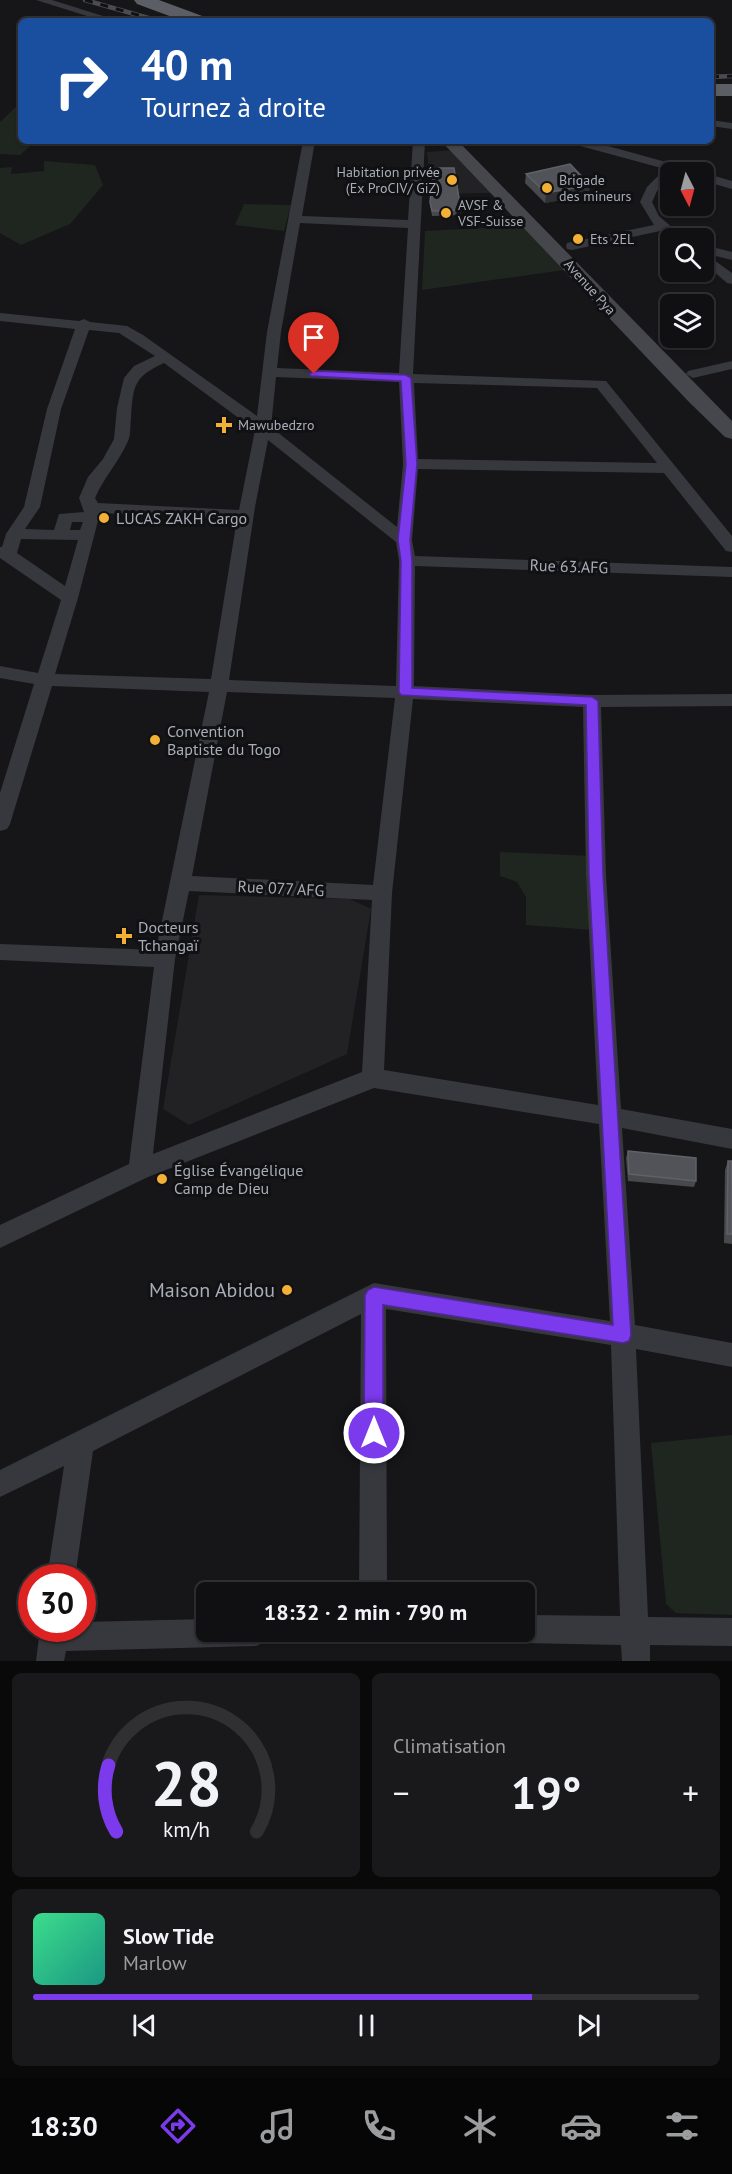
<!DOCTYPE html>
<html lang="fr">
<meta charset="utf-8">
<style>
:root{--surface:#101012;--page:#19191b;--text:#f1f3f6;--muted:#9c9d9f;--line:#303032;--accent:#7c3aed}
body{margin:0;font-family:"PT Sans",sans-serif;background:var(--page);color:var(--text);height:100vh;display:flex;flex-direction:column;font-size:22px;white-space:nowrap}
*{box-sizing:border-box;margin:0}
p{font-size:20px;color:var(--muted)}
.icon{flex:none;width:33px;height:33px;fill:none;stroke:currentColor;stroke-width:2;stroke-linecap:round;stroke-linejoin:round}
.map{position:relative;height:1661px;overflow:hidden}
.side{display:flex;flex-direction:column;gap:12px;padding:12px;background:#09090a;flex:1}
.side>*{flex:none}
.top-card{position:absolute;left:18px;top:18px;width:696px;height:126px;border-radius:9px;box-shadow:0 2px 4px #0004,0 0 0 2px var(--line);background:#1a4fa0;color:#fff;overflow:hidden}
.needle{width:39px;rotate:174deg}
.tools{position:absolute;left:660px;top:162px;display:grid;gap:12px}
.tools a{display:grid;place-items:center;width:54px;height:54px;border-radius:9px;background:var(--surface);box-shadow:0 2px 4px #0004,0 0 0 2px var(--line);font-size:30px}
.speed{position:absolute;left:18px;top:1564px;display:flex;gap:12px;font-size:30px;font-weight:700;text-align:center}
.speed>*{display:grid;place-content:center;width:78px;height:78px;border-radius:50%;background:var(--surface);box-shadow:0 2px 4px #0004,0 0 0 2px var(--line);line-height:1}
.speed .limit{border:9px solid #d22;background:#fff;color:#111}
.pin{position:absolute;display:grid;place-items:center;width:51px;height:51px;color:#fff;margin:-62px -26px;border-radius:50% 50% 50% 0;rotate:-45deg;box-shadow:0 0 6px #0007}
.pin .icon{rotate:45deg}
.me{position:absolute;width:66px;margin:-33px;rotate:0deg;stroke-linejoin:round;filter:drop-shadow(0 0 4px #0008)}
.turn{display:flex;align-items:center;gap:21px;height:126px;padding:0 24px;font-size:27px}
.turn .icon{width:78px;height:78px;stroke-width:2.5}
.turn b{display:block;font-size:42px;line-height:51px}
.big{font-size:45px;font-weight:600;line-height:1.1}
.side .widget{flex:1;display:flex;flex-direction:column;justify-content:center;gap:9px;min-width:0;padding:0 21px;border-radius:9px;background:var(--page)}
.side .dial{align-items:center;gap:0}
.dial svg{height:156px;overflow:visible;fill:none;stroke:var(--line);stroke-width:7;stroke-linecap:round;text-anchor:middle}
.dial text{fill:var(--text);stroke:none}
.song{display:flex;align-items:center;gap:18px}
.cover{width:72px;height:72px;border-radius:9px;background:linear-gradient(135deg,hsl(150 70% 55%),hsl(170 70% 35%))}
.played{height:6px;border-radius:3px;background:linear-gradient(90deg,var(--accent) 75%,var(--line) 75%)}
.keys{display:flex;justify-content:space-around;direction:ltr}
.heat{display:flex;justify-content:space-between;align-items:center;font-size:33px;direction:ltr}
.side .tiles{flex:1;display:grid;gap:12px;grid-template-columns:1fr 1fr}
.widget:last-child{grid-column:span 2}
.trip{position:absolute;left:196px;top:1582px;width:339px;height:60px;border-radius:9px;background:var(--surface);box-shadow:0 2px 4px #0004,0 0 0 2px var(--line);font-weight:600;line-height:60px;text-align:center}
.dock{display:flex;height:96px;justify-content:space-around;align-items:center;background:#060607;color:var(--muted)}
.dock .icon{width:42px;height:42px}
.dock .active{color:var(--accent)}
.dock b{font-size:27px;color:var(--text)}
.map>svg:first-child{display:block}
.built{fill:#222225}
.green{fill:#1e261f}
.lines{fill:none;stroke-linecap:round;stroke-linejoin:round}
.minor{fill:#37383d;fill-rule:evenodd}
.secondary{fill:#45474d;fill-rule:evenodd}
.trunk{fill:#5b5e65;fill-rule:evenodd}
.rail-casing{stroke:#4a4c52;stroke-width:4.5}
.rail{stroke:#111113;stroke-width:3;stroke-dasharray:8;stroke-linecap:butt}
.wall{fill:#47494d}
.shaded-wall{fill:#2f3033}
.building{fill:#525359;stroke:#5f6168;stroke-width:1.5}
.route{fill:#7c3aed;stroke:#51269a;stroke-width:1.5}
.poi-dot{fill:#f2b134;stroke:#111113;stroke-width:2}
.labels{text-anchor:middle;dominant-baseline:central;stroke-width:6;stroke-linejoin:round;paint-order:stroke}
.far-poi-label{font-size:14px;fill:#a8adb8;stroke:#111113;text-anchor:start}
.far-street-label{font-size:14px;fill:#a8adb8;stroke:#111113}
.poi-label{font-size:16px;fill:#a8adb8;stroke:#111113;text-anchor:start}
.street-label{font-size:16px;fill:#a8adb8;stroke:#111113}
.near-poi-label{font-size:20px;fill:#a8adb8;stroke:#111113;text-anchor:end}
</style>
<div class="map">
<svg width="732" height="1661" viewBox="0 0 732 1661">
<rect width="100%" height="100%" fill="#161618"/>
<!-- built -->
<g class="built">
<polygon points="453,150 491,193 431,194 427,152"/>
<polygon points="199,895 350,899 371,909 347,1054 189,1125 163,1109"/>
</g>
<!-- green -->
<g class="green">
<polygon points="21,102 21,141 36,141 20,155 0,154 0,122"/>
<polygon points="44,161 95,165 103,185 70,224 21,245 0,233 0,168 12,167 11,174 44,171"/>
<polygon points="244,204 291,205 284,231 235,225"/>
<polygon points="526,226 564,270 422,290 425,231"/>
<polygon points="500,852 592,856 592,930 526,925 526,897 517,882 500,876"/>
<polygon points="732,1435 732,1615 676,1613 666,1604 651,1443"/>
</g>
<g class="lines">
<!-- minor -->
<g class="minor">
<polygon points="36,0 52,0 119,21 103,21"/>
<polygon points="711,120 732,123 732,129 711,126"/>
<path d="M303,141H315L302,216L408,220L413,141H425L413,374L606,381L732,536V552L726,551L664,473L418,469L412,540L415,556L732,567V577L415,566L414,686L592,695L732,694V706L601,707L606,875L621,1109L732,1129V1149L622,1128L635,1325L732,1343V1367L636,1349L648,1617L732,1618V1646L650,1645V1661H622L621,1645L525,1643L515,1639L512,1632H525V1615L620,1616L611,1345L386,1309L387,1593H359L361,1314L93,1451L75,1578H47L64,1466L0,1497V1470L374,1283L610,1321L599,1124L374,1088L148,1177L0,1248V1225L129,1164L154,967L0,960V944L156,950L209,692L52,686L10,824L7,829L0,831V793L34,684L0,678V666L38,673L61,600L0,558V547H2L6,534L24,507L47,409L75,329L0,321V313L79,321L84,319L90,322L127,326L143,335L257,416L267,332ZM300,223L408,228L399,373L277,368L281,332ZM89,330L119,333L155,356L134,366L124,378L117,408L114,439L103,459L88,477L79,498L84,512L59,514L54,530L25,529L40,507L61,409ZM164,363L255,430L239,510L98,503L95,498C104,477 119,462 128,441C131,435 130,426 131,418C133,385 134,377 164,363ZM276,377L399,382L403,464L397,527L271,427ZM414,383L597,388L657,463L418,459ZM268,440L396,542L399,561L396,686L229,680L255,507ZM100,513L237,519L211,679L55,674L78,598ZM72,522H83L80,530H70ZM21,539L78,540L65,586L17,553ZM227,692L395,698L373,885L192,876ZM413,699L583,707L586,875L598,1105L384,1070L392,893ZM189,891L372,900L362,1072L153,1154L175,959Z"/>
<polygon points="571,141 590,141 691,169 693,172 670,172 670,177 657,191 652,202 659,216 684,238 670,239 660,231 572,250 567,249 566,246 567,243 654,225 640,202 647,187 665,169 573,144"/>
<polygon points="704,173 732,181 732,189 704,181"/>
<polygon points="704,245 732,252 732,260 704,253"/>
<polygon points="704,253 732,273 732,284 727,283 704,263"/>
<polygon points="732,361 732,369 693,378 686,374 688,371"/>
<polygon points="207,1619 207,1632 270,1632 266,1642 256,1646 66,1651 64,1661 36,1661 40,1629 82,1629 82,1622"/>
</g>
<!-- secondary -->
<polygon class="secondary" points="441,141 458,141 732,421 732,439 725,437 689,402"/>
<!-- trunk -->
<g class="trunk">
<polygon points="134,0 159,0 205,17 208,21 183,21 137,4"/>
<rect x="711" y="84" width="21" height="12"/>
</g>
<!-- rail casing -->
<g class="rail-casing">
<g id="rail">
<polyline points="85,0 159,21"/>
<polyline points="711,77 732,76"/>
</g>
</g>
<!-- rail -->
<use href="#rail" class="rail"/>
</g>
<!-- wall -->
<g class="wall">
<polygon points="526,174 589,195 545,203 525,183"/>
<polygon points="430,202 461,210 461,215 432,216"/>
<polygon points="628,1151 696,1181 694,1187 628,1181 626,1158"/>
<polygon points="728,1161 732,1161 732,1244 724,1243 725,1170"/>
</g>
<!-- shaded-wall -->
<polygon class="shaded-wall" points="590,185 589,195 545,203 546,193"/>
<!-- building -->
<g class="building">
<polygon points="570,164 590,185 546,193 526,174"/>
<polygon points="434,168 454,168 461,210 432,211 430,202"/>
<polygon points="628,1151 696,1158 696,1181 629,1174"/>
<polygon points="728,1161 732,1161 732,1234 727,1234"/>
</g>
<!-- route -->
<polygon class="route" points="314,371 406,375 411,378 417,464 410,540 412,561 412,688 592,697 598,701 603,875 631,1335 629,1341 623,1343 383,1305 383,1433 380,1439 374,1442 367,1439 364,1433 365,1295 368,1290 374,1287 613,1325 589,875 586,705 401,695 399,692 401,561 398,540 406,464 401,381 311,376 309,374"/>
<!-- markers -->
<g class="poi-dot">
<circle cx="452" cy="180" r="6"/>
<circle cx="547" cy="188" r="6"/>
<circle cx="446" cy="213" r="6"/>
<circle cx="578" cy="239" r="6"/>
<path d="M221 416h6v6h6v6h-6v6h-6v-6h-6v-6h6z"/>
<circle cx="104" cy="518" r="6"/>
<circle cx="155" cy="740" r="6"/>
<path d="M121 927h6v6h6v6h-6v6h-6v-6h-6v-6h6z"/>
<circle cx="162" cy="1179" r="6"/>
<circle cx="287" cy="1290" r="6"/>
</g>
<g class="labels">
<!-- far-poi labels -->
<g class="far-poi-label">
<text x="440" y="172" text-anchor="end">Habitation privée<tspan x="440" dy="16">(Ex ProCIV/ GiZ)</tspan></text>
<text x="559" y="180">Brigade<tspan x="559" dy="16">des mineurs</tspan></text>
<text x="458" y="205">AVSF &amp;<tspan x="458" dy="16">VSF-Suisse</tspan></text>
<text x="590" y="239">Ets 2EL</text>
<text x="238" y="425">Mawubedzro</text>
</g>
<!-- far-street labels -->
<g class="far-street-label">
<text transform="translate(590 287) rotate(48)">Avenue Pya</text>
</g>
<!-- poi labels -->
<g class="poi-label">
<text x="116" y="518">LUCAS ZAKH Cargo</text>
<text x="167" y="731">Convention<tspan x="167" dy="18">Baptiste du Togo</tspan></text>
<text x="138" y="927">Docteurs<tspan x="138" dy="18">Tchangaï</tspan></text>
<text x="174" y="1170">Église Évangélique<tspan x="174" dy="18">Camp de Dieu</tspan></text>
</g>
<!-- street labels -->
<g class="street-label">
<text transform="translate(569 566) rotate(2)">Rue 63.AFG</text>
<text transform="translate(281 888) rotate(3)">Rue 077 AFG</text>
</g>
<!-- near-poi labels -->
<g class="near-poi-label">
<text x="275" y="1290">Maison Abidou</text>
</g>
</g>
</svg>
<div class="tools">
<a><svg class="needle" viewBox="-14 -14 28 28"><path d="M0-13l5 13h-10z" fill="#e53935"/><path d="M0 13l5-13h-10z" fill="#9c9d9f"/></svg></a>
<a><svg class="icon" aria-label="search" viewBox="0 0 24 24"><circle cx="10" cy="10" r="6"/><path d="M15 15l6 6"/></svg></a>
<a><svg class="icon" aria-label="layers" viewBox="0 0 24 24"><path d="M12 4l9 5-9 5-9-5zM3 14l9 5 9-5"/></svg></a>
</div>
<div class="speed"><div class="limit">30</div></div>
<div class="pin" style="left:314px;top:374px;background:#d93025"><svg class="icon" aria-label="arrive" viewBox="0 0 24 24"><path d="M6 21V4h12l-3 4 3 4H6"/></svg></div>
<svg class="me" style="left:374px;top:1433px" viewBox="-20 -20 40 40"><circle r="17" fill="#7c3aed" stroke="#fff" stroke-width="3"/><path d="M0-11L8 9 0 5-8 9z" fill="#fff"/></svg>
<div class="trip">18:32 · 2 min · 790 m</div>
<div class="top-card">
<div class="turn"><svg class="icon" aria-label="right" viewBox="0 0 24 24"><path d="M7 20v-9h11M14 6l5 5-5 5"/></svg><div><b>40 m</b>Tournez à droite</div></div>
</div>
</div>
<section class="side">
<div class="tiles">
<div class="widget dial"><svg viewBox="0 0 100 80">
<path d="M14 69A42 42 0 1 1 86 69"/>
<path d="M14 69A42 42 0 0 1 10 35" stroke="#7c3aed"/>
<text x="50" y="56" font-size="32" font-weight="700">28</text>
<text x="50" y="72" font-size="11">km/h</text>
</svg></div>
<div class="widget"><p>Climatisation</p>
<div class="heat"><a>−</a><b class="big">19°</b><a>+</a></div>
</div>
<div class="widget">
<div class="song"><i class="cover"></i><div><b>Slow Tide</b><p>Marlow</p></div></div>
<div class="played"></div>
<div class="keys"><svg class="icon" aria-label="previous" viewBox="0 0 24 24"><path d="M18 5L8 12l10 7zM5 5v14"/></svg><svg class="icon" aria-label="pause" viewBox="0 0 24 24"><path d="M8 5v14M16 5v14"/></svg><svg class="icon" aria-label="next" viewBox="0 0 24 24"><path d="M6 5l10 7-10 7zM19 5v14"/></svg></div>
</div>
</div>
</section>
<nav class="dock">
<b>18:30</b>
<svg class="icon active" aria-label="directions" viewBox="0 0 24 24"><path d="M12 3l9 9-9 9-9-9zM9 14v-3h6M13 9l2 2-2 2"/></svg>
<svg class="icon" aria-label="music" viewBox="0 0 24 24"><path d="M9 18V5l10-2v13"/><circle cx="6" cy="18" r="3"/><circle cx="16" cy="16" r="3"/></svg>
<svg class="icon" aria-label="phone" viewBox="0 0 24 24"><path d="M5 4h4l2 5-3 2q2 4 5 5l2-3 5 2v4C11 20 4 13 5 4z"/></svg>
<svg class="icon" aria-label="climate" viewBox="0 0 24 24"><path d="M12 3v18M4 7l16 10M4 17L20 7"/></svg>
<svg class="icon" aria-label="car" viewBox="0 0 24 24"><path d="M5 17H2v-5l4-1 3-4h7l3 4 3 1v5h-3M9 17h6M6 11h13"/><circle cx="7" cy="17" r="2"/><circle cx="17" cy="17" r="2"/></svg>
<svg class="icon" aria-label="filters" viewBox="0 0 24 24"><path d="M4 7h16M4 17h16"/><circle cx="9" cy="7" r="2"/><circle cx="15" cy="17" r="2"/></svg>
</nav>
